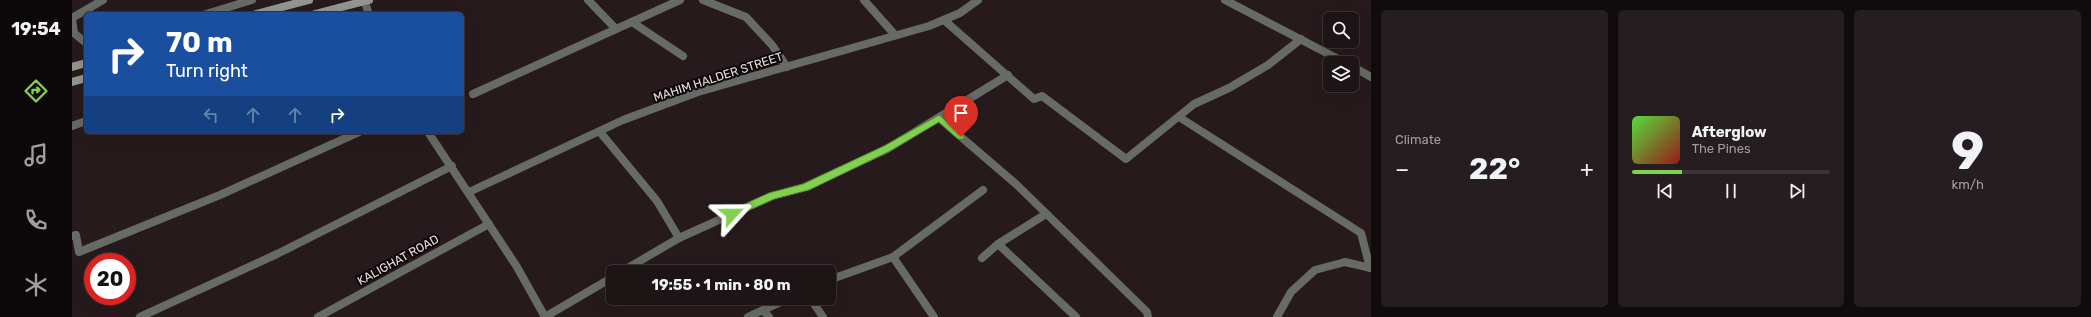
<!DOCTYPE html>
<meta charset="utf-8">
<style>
:root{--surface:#1d1416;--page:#251d1f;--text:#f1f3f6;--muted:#a09ea1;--line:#3b3335;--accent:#82d04f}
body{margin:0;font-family:Rubik,sans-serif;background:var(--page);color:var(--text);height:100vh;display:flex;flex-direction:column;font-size:15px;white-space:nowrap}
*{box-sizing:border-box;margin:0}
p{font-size:13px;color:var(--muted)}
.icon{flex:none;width:22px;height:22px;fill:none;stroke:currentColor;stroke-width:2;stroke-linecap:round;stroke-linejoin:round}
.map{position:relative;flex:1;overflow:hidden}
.sheet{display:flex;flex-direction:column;gap:10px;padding:10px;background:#100b0c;width:720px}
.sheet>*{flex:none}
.guide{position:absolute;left:12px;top:12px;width:380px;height:122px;border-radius:6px;box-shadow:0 4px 16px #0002,0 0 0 1px var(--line);background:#1a4fa0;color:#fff;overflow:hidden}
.buttons{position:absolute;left:1251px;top:12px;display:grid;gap:8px}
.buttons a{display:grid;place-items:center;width:36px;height:36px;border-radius:6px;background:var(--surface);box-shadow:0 4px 16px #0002,0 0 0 1px var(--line);font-size:20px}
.speed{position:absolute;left:12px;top:253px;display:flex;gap:8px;font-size:20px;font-weight:700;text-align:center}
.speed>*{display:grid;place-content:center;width:52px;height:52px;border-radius:50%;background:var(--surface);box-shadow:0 4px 16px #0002,0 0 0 1px var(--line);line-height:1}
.speed .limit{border:6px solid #d22;background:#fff;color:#111}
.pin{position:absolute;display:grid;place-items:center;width:34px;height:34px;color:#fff;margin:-41px -17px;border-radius:50% 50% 50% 0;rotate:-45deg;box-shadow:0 0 4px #0007}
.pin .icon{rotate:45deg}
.me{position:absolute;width:44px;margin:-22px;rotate:66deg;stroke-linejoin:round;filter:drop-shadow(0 0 3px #0008)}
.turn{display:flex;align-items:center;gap:14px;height:84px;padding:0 16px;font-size:18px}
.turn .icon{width:52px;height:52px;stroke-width:2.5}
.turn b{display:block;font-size:28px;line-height:34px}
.lanes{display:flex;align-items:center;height:38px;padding:0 16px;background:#0003;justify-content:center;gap:20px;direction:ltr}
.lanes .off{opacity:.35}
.big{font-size:30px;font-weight:700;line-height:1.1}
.sheet .card{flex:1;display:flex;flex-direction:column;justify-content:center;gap:6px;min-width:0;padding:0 14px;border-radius:6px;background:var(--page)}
.sheet .dial{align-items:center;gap:0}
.dial b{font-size:52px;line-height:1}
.song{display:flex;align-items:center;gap:12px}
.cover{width:48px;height:48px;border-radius:6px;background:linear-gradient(135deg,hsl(110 70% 55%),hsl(0 70% 35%))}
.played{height:4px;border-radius:2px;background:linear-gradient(90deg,var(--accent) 25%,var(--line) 25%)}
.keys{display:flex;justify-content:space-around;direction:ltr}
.heat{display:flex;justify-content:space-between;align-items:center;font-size:22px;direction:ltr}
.sheet .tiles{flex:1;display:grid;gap:10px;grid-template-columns:repeat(3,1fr)}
.trip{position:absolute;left:534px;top:265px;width:230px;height:40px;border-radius:6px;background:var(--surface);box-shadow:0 4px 16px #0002,0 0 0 1px var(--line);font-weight:700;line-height:40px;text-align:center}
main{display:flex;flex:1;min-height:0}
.menu{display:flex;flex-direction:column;width:72px;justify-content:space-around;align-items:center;background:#0c0809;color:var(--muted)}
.menu .icon{width:28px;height:28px}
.menu .selected{color:var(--accent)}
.menu b{font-size:18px;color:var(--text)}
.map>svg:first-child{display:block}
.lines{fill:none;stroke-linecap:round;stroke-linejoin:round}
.lane{stroke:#676b65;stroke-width:8}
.street{stroke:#676b65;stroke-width:8}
.secondary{stroke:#91978e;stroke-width:8}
.route{fill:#82d04f;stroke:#548733}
.labels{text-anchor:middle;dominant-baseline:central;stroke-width:4;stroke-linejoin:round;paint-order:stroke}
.street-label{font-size:12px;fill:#e8dee1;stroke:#0c0608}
</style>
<main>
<nav class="menu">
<b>19:54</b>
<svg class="icon selected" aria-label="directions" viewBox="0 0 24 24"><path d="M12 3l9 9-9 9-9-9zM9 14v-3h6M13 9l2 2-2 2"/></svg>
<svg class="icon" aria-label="music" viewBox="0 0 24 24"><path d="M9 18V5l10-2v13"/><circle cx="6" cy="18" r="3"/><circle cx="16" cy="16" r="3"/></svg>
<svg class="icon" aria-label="phone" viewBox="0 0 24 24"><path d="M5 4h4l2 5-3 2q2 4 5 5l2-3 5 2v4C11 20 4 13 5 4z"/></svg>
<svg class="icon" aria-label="climate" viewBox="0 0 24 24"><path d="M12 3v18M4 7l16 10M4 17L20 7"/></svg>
</nav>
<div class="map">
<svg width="1299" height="317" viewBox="0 0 1299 317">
<rect width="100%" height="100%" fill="#271a1d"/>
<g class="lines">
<!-- lane -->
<g class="lane">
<polyline points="516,0 544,29"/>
<polyline points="631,0 674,17 700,45 715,67"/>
<polyline points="872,20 962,99 970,96 1054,159 1122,104 1157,88 1196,65 1229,39"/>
<polyline points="560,22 611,56"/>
<polyline points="401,94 608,0"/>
<polyline points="1107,117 1289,233 1298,268"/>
<polyline points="867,118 945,185 1075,312 1076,317"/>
<polyline points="0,126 14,121"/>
<polyline points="528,132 585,201 607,238"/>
<polyline points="0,236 4,235 7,252 148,195 287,132"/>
<polyline points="926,244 1004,317"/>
<polyline points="821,257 862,317"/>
<polyline points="910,258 926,244 974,214"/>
<polyline points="549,272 607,238 700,196 733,187 815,149 936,75"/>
<polyline points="757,280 821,257 911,190"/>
<polyline points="738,298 751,317"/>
<polyline points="68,317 205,254 380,166"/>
<polyline points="246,317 417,224"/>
<polyline points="473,317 541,277"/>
<polyline points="676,317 717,298"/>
</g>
<!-- street -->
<g class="street">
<polyline points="292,0 297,14"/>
<polyline points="792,0 823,35"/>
<polyline points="1153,0 1274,63"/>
<polyline points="134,14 180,0"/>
<polyline points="0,18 31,0"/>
<polyline points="0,19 2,33 14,43"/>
<polyline points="1280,66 1299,77"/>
<polyline points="356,132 445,267 473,317"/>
<polyline points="397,192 551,120 626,92 857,26 888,13 906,0"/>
<polyline points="691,310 697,317"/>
<polyline points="1205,317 1219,292 1243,270 1273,262 1299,268"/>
</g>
<!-- secondary -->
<g class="secondary">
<polyline points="184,14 237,0"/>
<polyline points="243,14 297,0"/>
<polyline points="0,67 14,63"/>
<polyline points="0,82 14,78"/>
</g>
</g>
<!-- route -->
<polygon class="route" points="867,115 892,135 892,139 886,139 867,122 818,151 737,190 702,199 660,218 655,214 657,211 697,193 731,184 812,146"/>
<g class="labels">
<!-- street labels -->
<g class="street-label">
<text transform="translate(646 77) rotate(-18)">MAHIM HALDER STREET</text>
<text transform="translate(326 260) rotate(-29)">KALIGHAT ROAD</text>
</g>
</g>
</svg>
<div class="buttons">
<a><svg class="icon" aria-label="search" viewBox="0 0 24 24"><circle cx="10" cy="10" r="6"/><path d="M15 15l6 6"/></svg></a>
<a><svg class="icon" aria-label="layers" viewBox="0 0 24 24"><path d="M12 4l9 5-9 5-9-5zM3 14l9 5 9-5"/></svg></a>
</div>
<div class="speed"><div class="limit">20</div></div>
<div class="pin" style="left:889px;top:137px;background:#d93025"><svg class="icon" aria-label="arrive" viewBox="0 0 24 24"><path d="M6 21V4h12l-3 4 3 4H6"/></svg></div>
<svg class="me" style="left:660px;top:214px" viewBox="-20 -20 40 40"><path d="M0-17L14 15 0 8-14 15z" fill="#82d04f" stroke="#fff" stroke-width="4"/></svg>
<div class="trip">19:55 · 1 min · 80 m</div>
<div class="guide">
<div class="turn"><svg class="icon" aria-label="right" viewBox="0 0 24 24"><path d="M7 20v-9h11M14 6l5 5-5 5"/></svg><div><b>70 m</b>Turn right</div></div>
<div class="lanes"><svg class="icon off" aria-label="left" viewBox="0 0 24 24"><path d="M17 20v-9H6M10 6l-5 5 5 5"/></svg><svg class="icon off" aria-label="ahead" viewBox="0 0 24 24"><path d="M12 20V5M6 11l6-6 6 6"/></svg><svg class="icon off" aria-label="ahead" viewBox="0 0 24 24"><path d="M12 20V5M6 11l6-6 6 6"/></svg><svg class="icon" aria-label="right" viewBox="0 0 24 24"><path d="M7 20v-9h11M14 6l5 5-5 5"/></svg></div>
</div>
</div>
<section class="sheet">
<div class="tiles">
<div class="card"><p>Climate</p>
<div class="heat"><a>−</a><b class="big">22°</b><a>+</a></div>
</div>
<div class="card">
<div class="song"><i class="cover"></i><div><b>Afterglow</b><p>The Pines</p></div></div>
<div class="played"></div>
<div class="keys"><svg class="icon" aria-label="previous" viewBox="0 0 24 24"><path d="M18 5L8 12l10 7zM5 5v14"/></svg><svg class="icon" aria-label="pause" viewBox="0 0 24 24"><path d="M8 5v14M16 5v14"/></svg><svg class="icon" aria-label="next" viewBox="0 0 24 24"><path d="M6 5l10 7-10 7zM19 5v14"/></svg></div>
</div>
<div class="card dial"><b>9</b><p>km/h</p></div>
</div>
</section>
</main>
